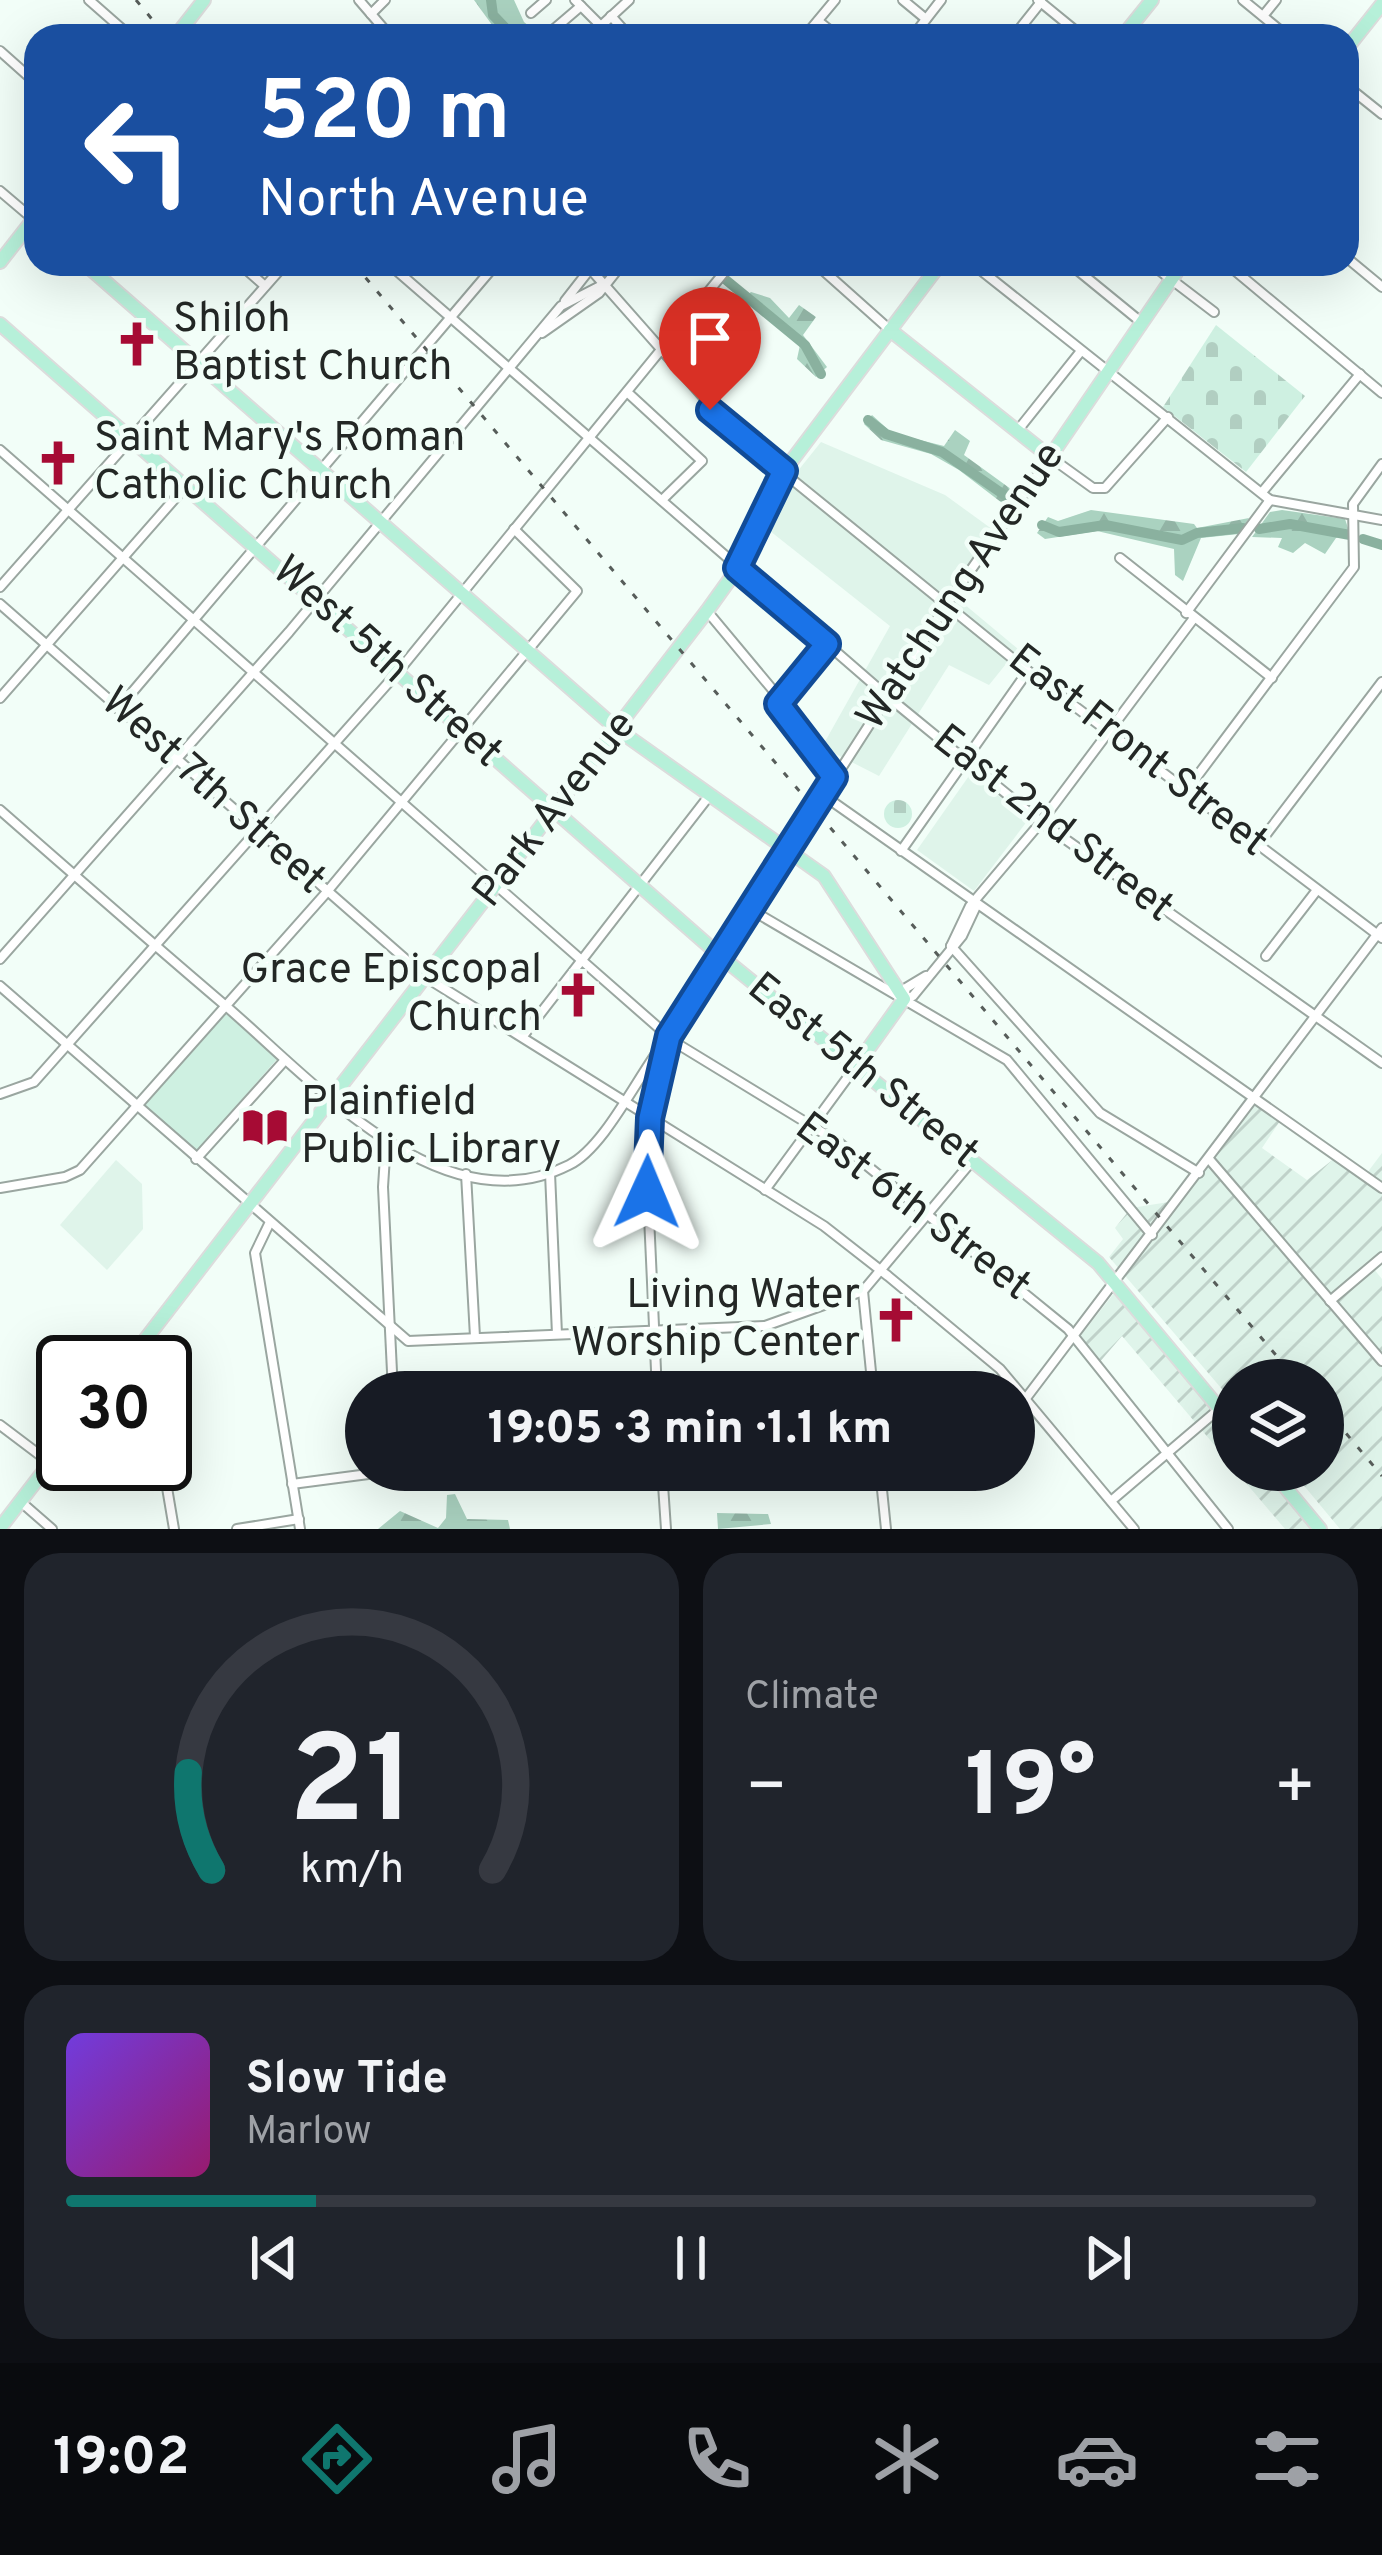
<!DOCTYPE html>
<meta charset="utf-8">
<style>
:root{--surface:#171b24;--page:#20242c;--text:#f1f3f6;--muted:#9ea1a6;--line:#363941;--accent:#0f766e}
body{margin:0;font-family:Overpass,sans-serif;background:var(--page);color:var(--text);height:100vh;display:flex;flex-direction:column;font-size:45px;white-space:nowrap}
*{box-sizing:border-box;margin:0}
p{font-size:39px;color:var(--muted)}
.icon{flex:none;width:66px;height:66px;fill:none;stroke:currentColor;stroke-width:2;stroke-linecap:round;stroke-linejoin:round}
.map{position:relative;height:1529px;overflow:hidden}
.sheet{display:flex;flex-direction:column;gap:24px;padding:24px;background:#0d0f14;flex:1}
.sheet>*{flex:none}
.top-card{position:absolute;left:24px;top:24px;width:1335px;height:252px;border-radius:36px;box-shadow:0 12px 48px #0002;background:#1a4fa0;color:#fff;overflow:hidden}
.tools{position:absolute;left:1212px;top:1359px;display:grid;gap:24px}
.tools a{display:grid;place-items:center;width:132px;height:132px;border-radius:50%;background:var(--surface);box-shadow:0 12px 48px #0002;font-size:60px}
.speed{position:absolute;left:36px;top:1335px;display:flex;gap:24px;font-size:60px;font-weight:700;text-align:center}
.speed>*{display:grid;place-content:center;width:156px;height:156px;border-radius:50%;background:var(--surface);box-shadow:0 12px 48px #0002;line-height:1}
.speed .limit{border:6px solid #111;border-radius:18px;background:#fff;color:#111}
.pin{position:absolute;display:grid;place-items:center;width:102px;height:102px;color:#fff;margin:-123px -51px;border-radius:50% 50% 50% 0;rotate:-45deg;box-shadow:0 0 12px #0007}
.pin .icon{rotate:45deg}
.me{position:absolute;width:132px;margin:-66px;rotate:1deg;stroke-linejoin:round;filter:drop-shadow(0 0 9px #0008)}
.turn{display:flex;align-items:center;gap:42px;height:252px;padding:0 36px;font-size:54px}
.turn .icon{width:156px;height:156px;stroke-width:2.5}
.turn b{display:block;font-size:84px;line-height:102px}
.big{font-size:90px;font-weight:800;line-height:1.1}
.sheet .tile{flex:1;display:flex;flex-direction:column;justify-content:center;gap:18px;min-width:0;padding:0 42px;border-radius:36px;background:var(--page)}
.sheet .dial{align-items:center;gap:0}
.dial svg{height:312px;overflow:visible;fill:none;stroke:var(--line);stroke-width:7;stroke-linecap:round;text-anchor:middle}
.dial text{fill:var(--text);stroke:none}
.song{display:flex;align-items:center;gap:36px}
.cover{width:144px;height:144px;border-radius:18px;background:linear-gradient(135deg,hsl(260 70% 55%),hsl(320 70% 35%))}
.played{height:12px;border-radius:6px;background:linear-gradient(90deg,var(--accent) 20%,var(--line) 20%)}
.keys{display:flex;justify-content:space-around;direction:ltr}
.heat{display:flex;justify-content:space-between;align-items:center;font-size:66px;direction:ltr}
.sheet .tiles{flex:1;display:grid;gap:24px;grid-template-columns:1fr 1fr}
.tile:last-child{grid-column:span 2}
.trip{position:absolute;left:345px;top:1371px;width:690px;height:120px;border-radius:60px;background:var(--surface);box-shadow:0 12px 48px #0002;font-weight:800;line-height:120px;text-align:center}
.tab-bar{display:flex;height:192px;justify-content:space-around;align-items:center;background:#090b0e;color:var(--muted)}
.tab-bar .icon{width:84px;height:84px}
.tab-bar .on{color:var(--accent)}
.tab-bar b{font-size:54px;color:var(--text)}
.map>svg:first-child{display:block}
.built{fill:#dff4ea}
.industrial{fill:url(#industrial-furrows)}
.forest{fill:url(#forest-firs)}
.cemetery{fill:url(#cemetery-stones)}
.green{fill:#cef0e1}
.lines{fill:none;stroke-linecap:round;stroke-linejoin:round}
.river{stroke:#8ab19f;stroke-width:10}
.minor-casing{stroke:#9aa6a0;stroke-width:12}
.major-casing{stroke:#dcdcdc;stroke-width:16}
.minor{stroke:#fff;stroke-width:8}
.major{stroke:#b6f0d9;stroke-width:12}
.rail{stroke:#575d5a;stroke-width:3;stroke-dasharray:6 12;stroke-linecap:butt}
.route-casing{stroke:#114b97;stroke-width:30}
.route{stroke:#1a73e8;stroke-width:21}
.labels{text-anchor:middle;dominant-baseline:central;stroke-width:9;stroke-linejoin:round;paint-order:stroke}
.poi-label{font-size:42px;fill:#232725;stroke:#f2fef8;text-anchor:start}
.street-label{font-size:42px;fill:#232725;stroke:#f2fef8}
</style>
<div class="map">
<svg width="1382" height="1529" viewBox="0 0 1382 1529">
<defs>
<pattern id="industrial-furrows" width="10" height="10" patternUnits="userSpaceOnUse" patternTransform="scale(3)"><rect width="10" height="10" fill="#dff4ea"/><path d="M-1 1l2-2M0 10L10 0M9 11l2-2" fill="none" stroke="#bfd1c9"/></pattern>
<pattern id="forest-firs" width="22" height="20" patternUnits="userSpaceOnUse" patternTransform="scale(3)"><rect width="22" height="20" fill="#aad2c0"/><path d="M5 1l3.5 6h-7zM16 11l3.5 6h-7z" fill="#92b4a5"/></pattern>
<pattern id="cemetery-stones" width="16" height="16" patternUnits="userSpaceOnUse" patternTransform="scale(3)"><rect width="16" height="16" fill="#cef0e1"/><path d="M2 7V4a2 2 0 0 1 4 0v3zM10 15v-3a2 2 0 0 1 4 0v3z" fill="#b1cec1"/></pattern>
</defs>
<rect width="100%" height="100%" fill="#f2fef8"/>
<!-- built -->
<g class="built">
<polygon points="821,442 945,495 996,532 958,599 1018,649 989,685 949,665 879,776 822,747 890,626 765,527 777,497"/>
<polygon points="971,773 1028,820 974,891 917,850"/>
<polygon points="116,1160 142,1184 143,1229 107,1270 60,1225"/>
</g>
<!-- industrial -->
<g class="industrial">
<polygon points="1250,1101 1280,1121 1262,1148 1307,1180 1335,1158 1364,1177 1382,1153 1382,1251 1369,1263 1382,1279 1382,1529 1340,1529 1291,1470 1323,1470 1323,1380 1233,1380 1233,1402 1109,1257 1123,1239 1115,1228 1131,1208 1175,1201"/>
<polygon points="1115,1292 1233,1432 1233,1467 1122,1336 1098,1364 1081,1335"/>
<polygon points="1235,1470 1265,1470 1315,1529 1285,1529"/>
</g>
<!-- forest -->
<g class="forest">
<polygon points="474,0 514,0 524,22 541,36 500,36"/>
<polygon points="751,292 770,298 789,318 799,305 816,317 803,335 827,367 816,377 797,359 800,345 744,298"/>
<polygon points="872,415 892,433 944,446 955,430 970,441 964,455 1015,492 1006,506 959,470 931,454 881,440 864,424"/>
<polygon points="1091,510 1194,524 1197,528 1249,518 1239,534 1201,538 1183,581 1175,575 1174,549 1097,531 1045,539 1037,533 1048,517 1058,521"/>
<polygon points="1282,510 1345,519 1349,531 1336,538 1325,554 1305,543 1293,553 1278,547 1282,538 1252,537 1270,512"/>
<polygon points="455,1494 467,1519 508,1520 510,1529 378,1529 400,1511 438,1528 446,1518 447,1495"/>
<polygon points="717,1513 768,1514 771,1524 718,1529"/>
</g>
<!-- cemetery -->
<g class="cemetery">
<polygon points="1216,325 1305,396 1246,472 1163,407"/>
<circle cx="898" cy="814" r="14"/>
</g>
<!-- green -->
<polygon class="green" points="224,1012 278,1058 197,1151 144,1106"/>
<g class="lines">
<!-- river -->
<g class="river">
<polyline points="491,0 493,15 513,36"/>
<polyline points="700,264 712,271"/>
<polyline points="726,280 805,345 821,374"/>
<polyline points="868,420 886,434 942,452 1010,499"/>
<polyline points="1042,525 1059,532 1105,525 1182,540 1197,533 1243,528"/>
<polyline points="1259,529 1290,524 1350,535"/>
<polyline points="1363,539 1382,545"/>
</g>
<!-- minor casing -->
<g class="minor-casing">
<g id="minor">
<polyline points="89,0 130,36"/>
<polyline points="359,0 390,36"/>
<polyline points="575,0 601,26"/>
<polyline points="903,0 926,19"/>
<polyline points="1038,0 1082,36"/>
<polyline points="1243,0 1287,36"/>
<polyline points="531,13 546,0"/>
<polyline points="371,14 385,0"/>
<polyline points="611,16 629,36"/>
<polyline points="1263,16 1276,0"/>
<polyline points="818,21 837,36"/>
<polyline points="547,35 581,6"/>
<polyline points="590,36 629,0"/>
<polyline points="805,36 835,0"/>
<polyline points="913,36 941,0"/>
<polyline points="1014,36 1041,2"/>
<polyline points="0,51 36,83"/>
<polyline points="1347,86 1382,114"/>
<polyline points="0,191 33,219"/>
<polyline points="1347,258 1382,287"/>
<polyline points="240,264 265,286"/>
<polyline points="389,264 887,696 1041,822 1382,1063"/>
<polyline points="586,264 736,434 1028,671 1382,938"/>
<polyline points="816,264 890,330"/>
<polyline points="973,264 1270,500 1382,520"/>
<polyline points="1070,264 1141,322"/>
<polyline points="1151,264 1214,312"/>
<polyline points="1227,264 1382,393"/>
<polyline points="565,301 590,269"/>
<polyline points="542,333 599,293 622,264"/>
<polyline points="627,392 702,461 662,500"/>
<polyline points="1018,430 1081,351"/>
<polyline points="0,450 676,1043 838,1142 1068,1329 1228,1529"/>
<polyline points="1263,491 1360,374"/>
<polyline points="1120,558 1272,678"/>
<polyline points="0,587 285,264"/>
<polyline points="0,604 427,978 824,1226 888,1276 1000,1369 1134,1529"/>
<polyline points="707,611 772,689 834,776"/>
<polyline points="1186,613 1270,500"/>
<polyline points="0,698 185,487"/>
<polyline points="779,704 827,645"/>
<polyline points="118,709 496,264"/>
<polyline points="1186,791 1354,567 1353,504 1382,464"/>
<polyline points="823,795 1382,1188"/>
<path d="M0,810C73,874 146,938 220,1001C307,1074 440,1231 569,1165C604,1148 638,1076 663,1044"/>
<polyline points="1258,845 1382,682"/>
<polyline points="901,851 1028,671"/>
<polyline points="748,908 1007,1060 1152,1235"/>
<polyline points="951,946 970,906 1041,822 1194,618"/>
<polyline points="951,946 1100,1113 1199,1173"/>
<polyline points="1266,956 1317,890"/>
<polyline points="0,959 289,632 561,306 602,285"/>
<polyline points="0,986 408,1341 765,1326 863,1291 972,1161"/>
<polyline points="904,998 906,988 926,976"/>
<polyline points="905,999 913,996 962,936 977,904"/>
<polyline points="523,1036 709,796"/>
<polyline points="0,1094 34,1082 397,673 731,264"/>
<polyline points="386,1141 383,1187 393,1392"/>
<polyline points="196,1159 285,1060"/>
<polyline points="1209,1159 1382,1361"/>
<polyline points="550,1173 557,1334"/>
<polyline points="466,1174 475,1337"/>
<polyline points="0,1188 65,1177 80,1170 326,893 577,591 514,529"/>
<polyline points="765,1190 856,1066"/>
<polyline points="269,1224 255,1253 300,1529"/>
<polyline points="863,1291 873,1392"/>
<polyline points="1330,1301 1382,1257"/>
<polyline points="657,1392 646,1150 669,1036 947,604 1050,457 1093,488 1105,488 1168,417"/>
<polyline points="1014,1414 1382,928"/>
<polyline points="0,1425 49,1462"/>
<polyline points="163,1464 174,1529"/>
<polyline points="662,1470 666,1529"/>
<polyline points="880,1470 886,1529"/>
<polyline points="292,1484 399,1470"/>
<polyline points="1111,1501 1219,1409"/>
<polyline points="21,1502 52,1529"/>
<polyline points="237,1529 299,1519"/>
</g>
</g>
<!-- major casing -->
<g class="major-casing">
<g id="major">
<polyline points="176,36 204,0"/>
<polyline points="1123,36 1152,0"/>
<polyline points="1347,48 1382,4"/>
<polyline points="0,262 36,216"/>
<polyline points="85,264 617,729 824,876 904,999 856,1066"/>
<polyline points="0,324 718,954 1098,1263 1233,1425"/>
<polyline points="890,330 1050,457 1182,264"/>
<polyline points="128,1362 707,611 735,572 784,471 940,264"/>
<polyline points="1271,1470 1320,1529"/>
<polyline points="0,1528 63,1446"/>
</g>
</g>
<!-- minor -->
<use href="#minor" class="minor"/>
<!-- major -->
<use href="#major" class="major"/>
<!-- rail -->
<g class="rail">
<polyline points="136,0 166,36"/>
<polyline points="354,264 1297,1380"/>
<polyline points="1323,1406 1382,1476"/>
</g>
</g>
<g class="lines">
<!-- route casing -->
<g class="route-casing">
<polyline id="route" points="647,1192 650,1118 669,1036 834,777 778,704 827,644 737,568 784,471 710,410"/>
</g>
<!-- route -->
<use href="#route" class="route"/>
</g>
<!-- icons -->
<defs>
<g id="church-bare" transform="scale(3.6)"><path d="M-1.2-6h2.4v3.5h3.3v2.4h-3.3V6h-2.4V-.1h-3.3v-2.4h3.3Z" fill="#a60b34" stroke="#f2fef8" stroke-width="2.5" paint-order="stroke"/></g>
<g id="library-bare" transform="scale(3.6)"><path d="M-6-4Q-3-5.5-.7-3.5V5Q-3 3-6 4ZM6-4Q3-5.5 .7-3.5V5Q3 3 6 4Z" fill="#a60b34" stroke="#f2fef8" stroke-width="2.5" paint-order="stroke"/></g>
</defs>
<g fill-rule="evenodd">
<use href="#church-bare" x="137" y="344"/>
<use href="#church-bare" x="58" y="463"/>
<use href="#church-bare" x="578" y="995"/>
<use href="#library-bare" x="265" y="1127"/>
<use href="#church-bare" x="896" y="1320"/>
</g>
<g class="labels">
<!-- poi labels -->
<g class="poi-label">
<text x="173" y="320">Shiloh<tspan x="173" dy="48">Baptist Church</tspan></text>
<text x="94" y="439">Saint Mary's Roman<tspan x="94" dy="48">Catholic Church</tspan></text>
<text x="542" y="971" text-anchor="end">Grace Episcopal<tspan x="542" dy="48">Church</tspan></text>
<text x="301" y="1103">Plainfield<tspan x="301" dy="48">Public Library</tspan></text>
<text x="860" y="1296" text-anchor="end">Living Water<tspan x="860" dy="48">Worship Center</tspan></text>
</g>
<!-- street labels -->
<g class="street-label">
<text transform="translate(962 587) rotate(-56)">Watchung Avenue</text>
<text transform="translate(386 663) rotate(42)">West 5th Street</text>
<text transform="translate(1137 752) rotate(38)">East Front Street</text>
<text transform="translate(212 792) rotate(42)">West 7th Street</text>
<text transform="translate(556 810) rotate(-52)">Park Avenue</text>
<text transform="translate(1052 825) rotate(38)">East 2nd Street</text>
<text transform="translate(862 1072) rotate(39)">East 5th Street</text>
<text transform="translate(912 1208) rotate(37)">East 6th Street</text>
</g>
</g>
</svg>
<div class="tools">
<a><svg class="icon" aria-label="layers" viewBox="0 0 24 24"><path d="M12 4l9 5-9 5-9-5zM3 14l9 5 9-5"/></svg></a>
</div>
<div class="speed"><div class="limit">30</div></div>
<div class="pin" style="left:710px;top:410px;background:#d93025"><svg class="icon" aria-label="arrive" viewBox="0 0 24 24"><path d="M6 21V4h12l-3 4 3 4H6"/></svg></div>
<svg class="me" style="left:647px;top:1192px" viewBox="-20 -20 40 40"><path d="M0-17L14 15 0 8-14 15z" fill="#1a73e8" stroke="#fff" stroke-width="4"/></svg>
<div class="trip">19:05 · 3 min · 1.1 km</div>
<div class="top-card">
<div class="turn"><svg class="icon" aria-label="left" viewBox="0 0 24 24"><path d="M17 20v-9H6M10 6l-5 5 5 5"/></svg><div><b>520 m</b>North Avenue</div></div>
</div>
</div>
<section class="sheet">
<div class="tiles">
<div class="tile dial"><svg viewBox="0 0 100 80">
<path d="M14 69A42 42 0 1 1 86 69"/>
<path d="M14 69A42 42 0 0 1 8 44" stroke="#0f766e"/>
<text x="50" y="56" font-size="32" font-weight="700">21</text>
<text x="50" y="72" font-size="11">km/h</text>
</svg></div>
<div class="tile"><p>Climate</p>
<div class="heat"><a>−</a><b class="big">19°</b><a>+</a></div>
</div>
<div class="tile">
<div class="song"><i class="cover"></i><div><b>Slow Tide</b><p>Marlow</p></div></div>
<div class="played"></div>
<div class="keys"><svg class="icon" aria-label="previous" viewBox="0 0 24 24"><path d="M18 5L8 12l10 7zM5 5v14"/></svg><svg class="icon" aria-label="pause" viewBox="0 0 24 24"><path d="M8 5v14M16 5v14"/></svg><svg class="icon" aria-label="next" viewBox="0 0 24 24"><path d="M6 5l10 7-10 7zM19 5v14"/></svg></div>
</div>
</div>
</section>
<nav class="tab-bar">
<b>19:02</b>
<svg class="icon on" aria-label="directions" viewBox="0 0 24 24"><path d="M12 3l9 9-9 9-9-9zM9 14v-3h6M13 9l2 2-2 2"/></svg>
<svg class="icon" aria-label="music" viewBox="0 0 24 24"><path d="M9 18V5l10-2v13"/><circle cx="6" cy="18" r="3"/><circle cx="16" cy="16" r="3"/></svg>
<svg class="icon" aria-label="phone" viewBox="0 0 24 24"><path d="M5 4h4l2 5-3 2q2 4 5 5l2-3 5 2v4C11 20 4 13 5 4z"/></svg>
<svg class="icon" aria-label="climate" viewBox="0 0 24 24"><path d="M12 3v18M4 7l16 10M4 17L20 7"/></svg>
<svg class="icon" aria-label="car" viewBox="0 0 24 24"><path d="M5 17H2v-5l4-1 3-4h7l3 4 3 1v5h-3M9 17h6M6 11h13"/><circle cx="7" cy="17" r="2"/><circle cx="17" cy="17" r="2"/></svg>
<svg class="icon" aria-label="filters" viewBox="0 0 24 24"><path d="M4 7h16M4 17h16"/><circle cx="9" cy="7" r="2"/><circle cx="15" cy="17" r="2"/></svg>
</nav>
